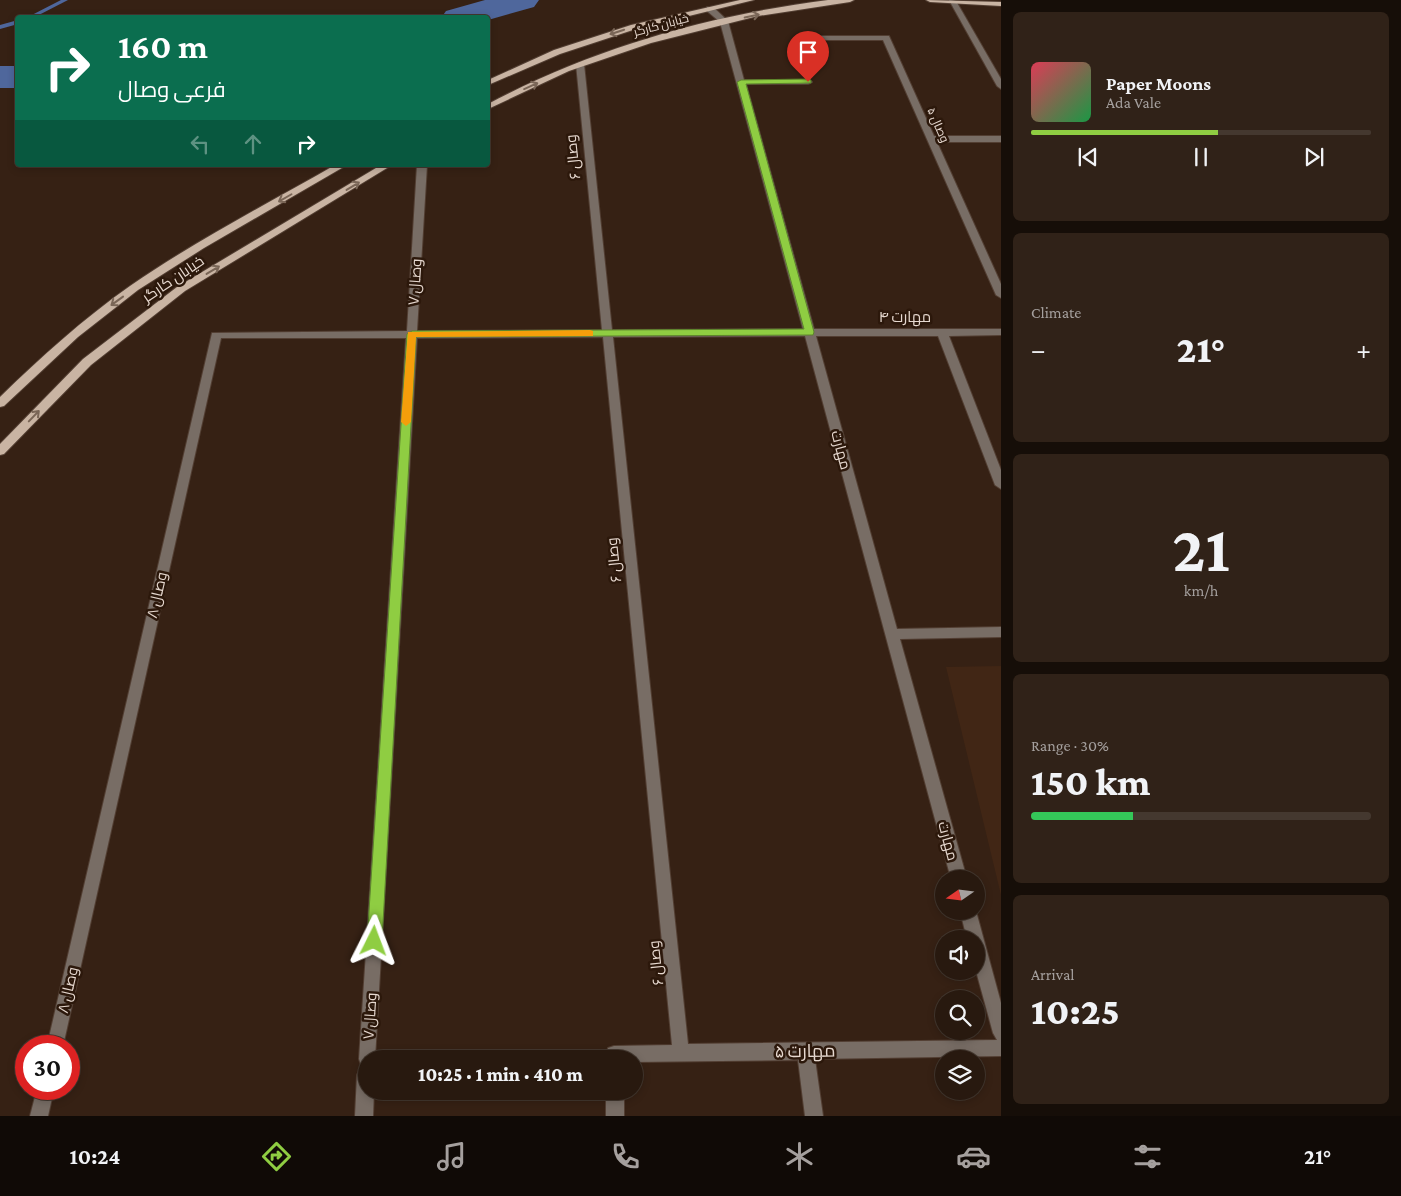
<!DOCTYPE html>
<meta charset="utf-8">
<style>
:root{--surface:#28190f;--page:#302218;--text:#f1f3f6;--muted:#a5a09e;--line:#44382f;--accent:#8fcd42}
body{margin:0;font-family:"Crimson Pro",Cairo,serif;background:var(--page);color:var(--text);height:100vh;display:flex;flex-direction:column;font-size:19px;white-space:nowrap}
*{box-sizing:border-box;margin:0}
p{font-size:16px;color:var(--muted)}
.icon{flex:none;width:28px;height:28px;fill:none;stroke:currentColor;stroke-width:2;stroke-linecap:round;stroke-linejoin:round}
.map{position:relative;flex:1;overflow:hidden}
.details{display:flex;flex-direction:column;gap:12px;padding:12px;background:#160e08;width:400px}
.details>*{flex:none}
.hud{position:absolute;left:15px;top:15px;width:475px;height:152px;border-radius:5px;box-shadow:0 2px 8px #0003,0 0 0 1px var(--line);background:#0b6e4f;color:#fff;overflow:hidden}
.needle{width:32px;rotate:256deg}
.tools{position:absolute;left:935px;top:870px;display:grid;gap:10px}
.tools a{display:grid;place-items:center;width:50px;height:50px;border-radius:50%;background:var(--surface);box-shadow:0 2px 8px #0003,0 0 0 1px var(--line);font-size:25px}
.speed{position:absolute;left:15px;top:1035px;display:flex;gap:10px;font-size:25px;font-weight:700;text-align:center}
.speed>*{display:grid;place-content:center;width:65px;height:65px;border-radius:50%;background:var(--surface);box-shadow:0 2px 8px #0003,0 0 0 1px var(--line);line-height:1}
.speed .limit{border:8px solid #d22;background:#fff;color:#111}
.pin{position:absolute;display:grid;place-items:center;width:42px;height:42px;color:#fff;margin:-51px -21px;border-radius:50% 50% 50% 0;rotate:-45deg;box-shadow:0 0 5px #0007}
.pin .icon{rotate:45deg}
.me{position:absolute;width:55px;margin:-28px;rotate:3deg;stroke-linejoin:round;filter:drop-shadow(0 0 4px #0008)}
.turn{display:flex;align-items:center;gap:18px;height:105px;padding:0 20px;font-size:22px}
.turn .icon{width:65px;height:65px;stroke-width:2.5}
.turn b{display:block;font-size:35px;line-height:42px}
.lanes{display:flex;align-items:center;height:48px;padding:0 20px;background:#0003;justify-content:center;gap:25px;direction:ltr}
.lanes .off{opacity:.35}
.big{font-size:38px;font-weight:800;line-height:1.1}
.details .card{flex:1;display:flex;flex-direction:column;justify-content:center;gap:8px;min-width:0;padding:0 18px;border-radius:8px;background:var(--page)}
.details .dial{align-items:center;gap:0}
.dial b{font-size:65px;line-height:1}
.song{display:flex;align-items:center;gap:15px}
.cover{width:60px;height:60px;border-radius:8px;background:linear-gradient(135deg,hsl(350 70% 55%),hsl(140 70% 35%))}
.played{height:5px;border-radius:2px;background:linear-gradient(90deg,var(--accent) 55%,var(--line) 55%)}
.keys{display:flex;justify-content:space-around;direction:ltr}
.heat{display:flex;justify-content:space-between;align-items:center;font-size:28px;direction:ltr}
.charge{height:8px;border-radius:4px;background:linear-gradient(90deg,#34c759 30%,var(--line) 0)}
.trip{position:absolute;left:358px;top:1050px;width:285px;height:50px;border-radius:25px;background:var(--surface);box-shadow:0 2px 8px #0003,0 0 0 1px var(--line);font-weight:800;line-height:50px;text-align:center}
.tab-bar{display:flex;height:80px;justify-content:space-around;align-items:center;background:#100a06;color:var(--muted)}
.tab-bar .icon{width:35px;height:35px}
.tab-bar .current{color:var(--accent)}
.tab-bar b{font-size:22px;color:var(--text)}
main{display:flex;flex:1;min-height:0}
.map>svg:first-child{display:block}
.built{fill:#412615}
.lines{fill:none;stroke-linecap:round;stroke-linejoin:round}
.stream{fill:#4f679c;fill-rule:evenodd}
.river{fill:#4f679c;fill-rule:evenodd}
.minor-casing{stroke:#523e32;stroke-width:2}
.major-casing{stroke:#523e32;stroke-width:2}
.minor{fill:#786d65;fill-rule:evenodd}
.major{fill:#c9b4a3;fill-rule:evenodd}
.oneway{stroke:#7a6657}
.route{fill:#8fcd42;stroke:#5d852b}
.slow{fill:#f59e0b}
.labels{text-anchor:middle;dominant-baseline:central;stroke-width:5;stroke-linejoin:round;paint-order:stroke}
.far-street-label{font-size:12px;fill:#e7d9d0;stroke:#2c180b}
.street-label{font-size:15px;fill:#e7d9d0;stroke:#2c180b}
.near-street-label{font-size:18px;fill:#e7d9d0;stroke:#2c180b}
</style>
<main>
<div class="map">
<svg width="1001" height="1116" viewBox="0 0 1001 1116">
<rect width="100%" height="100%" fill="#362114"/>
<!-- built -->
<polygon class="built" points="1001,666 1001,895 946,667"/>
<g class="lines">
<!-- stream -->
<g class="stream">
<polygon points="61,0 68,0 33,18 26,18"/>
<polygon points="18,20 18,24 0,29 0,25"/>
</g>
<!-- river -->
<g class="river">
<polygon points="485,0 539,0 534,7 488,20 488,18 441,18 446,11"/>
<rect x="0" y="66" width="18" height="22"/>
</g>
<!-- minor casing -->
<g class="minor-casing">
<g id="minor">
<polygon points="949,0 956,1 1001,79 1001,89 997,86"/>
<polygon points="707,7 713,7 728,21 744,80 808,80 812,82 808,84 746,84 814,329 1001,329 1001,335 949,336 1001,470 1001,489 995,485 938,336 816,336 897,629 1001,627 1001,637 900,639 967,879 951,879 805,336 613,337 688,1044 997,1040 993,1033 976,971 976,939 967,939 960,911 976,911 1001,1003 1001,1056 815,1059 823,1116 805,1116 798,1060 634,1062 634,1059 606,1059 608,1048 614,1046 672,1045 603,337 417,338 375,1059 366,1059 366,1091 374,1091 373,1116 355,1116 357,1075 360,1069 365,1067 361,1065 359,1059 406,338 221,338 63,1046 47,1046 212,333 407,331 417,165 427,165 417,331 602,330 576,64 580,62 584,64 612,330 803,329 720,22 707,11"/>
<polygon points="802,36 889,36 934,136 1001,136 1001,142 937,142 1001,284 1001,298 996,295 883,40 805,40 801,38"/>
<polygon points="37,1089 54,1089 48,1116 30,1116"/>
<rect x="606" y="1091" width="18" height="25"/>
</g>
</g>
<!-- major casing -->
<g class="major-casing">
<g id="major">
<polygon points="740,0 754,0 636,29 560,54 488,85 488,80 554,50 631,25"/>
<path d="M828,0H854L850,2L758,16L651,43L569,71L488,109V104C593,48 710,15 828,0Z"/>
<polygon points="926,0 1001,2 1001,6 930,2"/>
<path d="M335,165H347L204,248L138,290L78,337L4,406L0,407V397C41,357 83,319 130,286C195,241 267,204 335,165Z"/>
<polygon points="381,165 392,165 185,291 91,365 4,454 0,455 0,444 83,359 177,287"/>
</g>
</g>
<!-- minor -->
<use href="#minor" class="minor"/>
<!-- major -->
<use href="#major" class="major"/>
</g>
<!-- one-way arrows -->
<defs><path id="oneway-shaft" d="M-6 0H5M1.5-3L5.5 0L1.5 3" fill="none" stroke-width="1.6" stroke-linecap="round" stroke-linejoin="round" transform="scale(1.25)"/></defs>
<g class="oneway">
<use href="#oneway-shaft" transform="translate(752 16) rotate(-12)"/>
<use href="#oneway-shaft" transform="translate(617 32) rotate(162)"/>
<use href="#oneway-shaft" transform="translate(531 86) rotate(-24)"/>
<use href="#oneway-shaft" transform="translate(353 186) rotate(-31)"/>
<use href="#oneway-shaft" transform="translate(285 198) rotate(150)"/>
<use href="#oneway-shaft" transform="translate(213 270) rotate(-31)"/>
<use href="#oneway-shaft" transform="translate(117 301) rotate(144)"/>
<use href="#oneway-shaft" transform="translate(34 416) rotate(-46)"/>
</g>
<!-- route -->
<polygon class="route" points="808,79 811,80 811,83 746,84 814,332 813,335 416,337 382,941 380,946 374,948 369,946 367,941 407,334 412,331 804,329 737,82 741,80"/>
<!-- slow -->
<polygon class="slow" points="590,330 593,331 593,336 416,337 411,422 406,426 401,422 408,332"/>
<g class="labels">
<!-- far-street labels -->
<g class="far-street-label">
<text transform="translate(661 25) rotate(-15)">خیابان کارگر</text>
<text transform="translate(938 125) rotate(66)">وصال ۵</text>
</g>
<!-- street labels -->
<g class="street-label">
<text transform="translate(573 157) rotate(-96)">وصال ۶</text>
<text transform="translate(173 279) rotate(-34)">خیابان کارگر</text>
<text transform="translate(415 282) rotate(-86)">وصال ۷</text>
<text x="905" y="317">مهارت ۴</text>
<text transform="translate(841 450) rotate(75)">مهارت</text>
<text transform="translate(614 560) rotate(-96)">وصال ۶</text>
<text transform="translate(157 595) rotate(-77)">وصال ۸</text>
<text transform="translate(948 841) rotate(75)">مهارت</text>
<text transform="translate(656 963) rotate(-96)">وصال ۶</text>
<text transform="translate(68 990) rotate(-77)">وصال ۸</text>
<text transform="translate(370 1016) rotate(-86)">وصال ۷</text>
</g>
<!-- near-street labels -->
<g class="near-street-label">
<text transform="translate(805 1051) rotate(-1)">مهارت ۵</text>
</g>
</g>
</svg>
<div class="tools">
<a><svg class="needle" viewBox="-14 -14 28 28"><path d="M0-13l5 13h-10z" fill="#e53935"/><path d="M0 13l5-13h-10z" fill="#a5a09e"/></svg></a>
<a><svg class="icon" aria-label="sound" viewBox="0 0 24 24"><path d="M4 9h4l5-4v14l-5-4H4zM17 9q2 3 0 6"/></svg></a>
<a><svg class="icon" aria-label="search" viewBox="0 0 24 24"><circle cx="10" cy="10" r="6"/><path d="M15 15l6 6"/></svg></a>
<a><svg class="icon" aria-label="layers" viewBox="0 0 24 24"><path d="M12 4l9 5-9 5-9-5zM3 14l9 5 9-5"/></svg></a>
</div>
<div class="speed"><div class="limit">30</div></div>
<div class="pin" style="left:808px;top:82px;background:#d93025"><svg class="icon" aria-label="arrive" viewBox="0 0 24 24"><path d="M6 21V4h12l-3 4 3 4H6"/></svg></div>
<svg class="me" style="left:374px;top:941px" viewBox="-20 -20 40 40"><path d="M0-17L14 15 0 8-14 15z" fill="#8fcd42" stroke="#fff" stroke-width="4"/></svg>
<div class="trip">10:25 · 1 min · 410 m</div>
<div class="hud">
<div class="turn"><svg class="icon" aria-label="right" viewBox="0 0 24 24"><path d="M7 20v-9h11M14 6l5 5-5 5"/></svg><div><b>160 m</b>فرعی وصال</div></div>
<div class="lanes"><svg class="icon off" aria-label="left" viewBox="0 0 24 24"><path d="M17 20v-9H6M10 6l-5 5 5 5"/></svg><svg class="icon off" aria-label="ahead" viewBox="0 0 24 24"><path d="M12 20V5M6 11l6-6 6 6"/></svg><svg class="icon" aria-label="right" viewBox="0 0 24 24"><path d="M7 20v-9h11M14 6l5 5-5 5"/></svg></div>
</div>
</div>
<section class="details">
<div class="card">
<div class="song"><i class="cover"></i><div><b>Paper Moons</b><p>Ada Vale</p></div></div>
<div class="played"></div>
<div class="keys"><svg class="icon" aria-label="previous" viewBox="0 0 24 24"><path d="M18 5L8 12l10 7zM5 5v14"/></svg><svg class="icon" aria-label="pause" viewBox="0 0 24 24"><path d="M8 5v14M16 5v14"/></svg><svg class="icon" aria-label="next" viewBox="0 0 24 24"><path d="M6 5l10 7-10 7zM19 5v14"/></svg></div>
</div>
<div class="card"><p>Climate</p>
<div class="heat"><a>−</a><b class="big">21°</b><a>+</a></div>
</div>
<div class="card dial"><b>21</b><p>km/h</p></div>
<div class="card"><p>Range · 30%</p><b class="big">150 km</b><div class="charge"></div></div>
<div class="card"><p>Arrival</p><b class="big">10:25</b></div>
</section>
</main>
<nav class="tab-bar">
<b>10:24</b>
<svg class="icon current" aria-label="directions" viewBox="0 0 24 24"><path d="M12 3l9 9-9 9-9-9zM9 14v-3h6M13 9l2 2-2 2"/></svg>
<svg class="icon" aria-label="music" viewBox="0 0 24 24"><path d="M9 18V5l10-2v13"/><circle cx="6" cy="18" r="3"/><circle cx="16" cy="16" r="3"/></svg>
<svg class="icon" aria-label="phone" viewBox="0 0 24 24"><path d="M5 4h4l2 5-3 2q2 4 5 5l2-3 5 2v4C11 20 4 13 5 4z"/></svg>
<svg class="icon" aria-label="climate" viewBox="0 0 24 24"><path d="M12 3v18M4 7l16 10M4 17L20 7"/></svg>
<svg class="icon" aria-label="car" viewBox="0 0 24 24"><path d="M5 17H2v-5l4-1 3-4h7l3 4 3 1v5h-3M9 17h6M6 11h13"/><circle cx="7" cy="17" r="2"/><circle cx="17" cy="17" r="2"/></svg>
<svg class="icon" aria-label="filters" viewBox="0 0 24 24"><path d="M4 7h16M4 17h16"/><circle cx="9" cy="7" r="2"/><circle cx="15" cy="17" r="2"/></svg>
<b>21°</b>
</nav>
